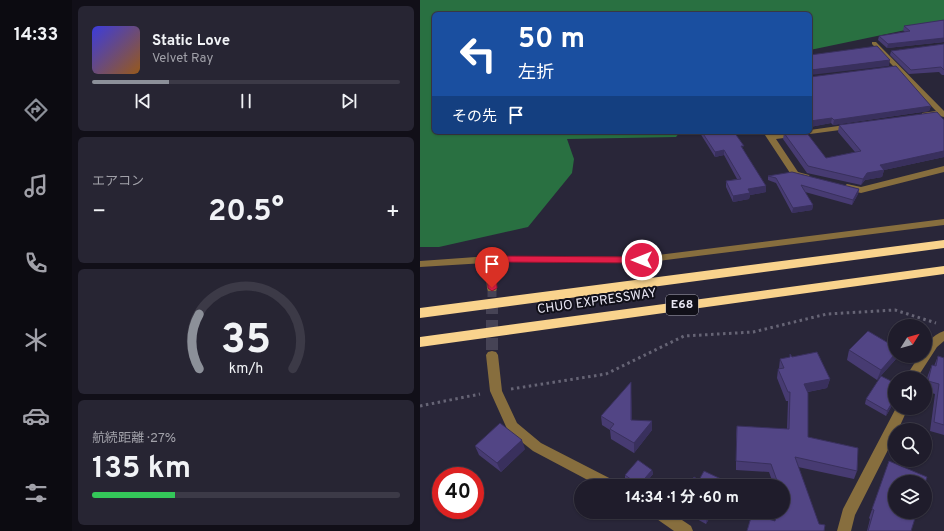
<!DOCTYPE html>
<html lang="ja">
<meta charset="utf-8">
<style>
:root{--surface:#1f1c2b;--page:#272533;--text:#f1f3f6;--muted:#a1a1a9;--line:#3c3a47;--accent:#8c9099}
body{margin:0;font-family:Overpass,"Noto Sans JP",sans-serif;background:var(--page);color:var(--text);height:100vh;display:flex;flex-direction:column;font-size:15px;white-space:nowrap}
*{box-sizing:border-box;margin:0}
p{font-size:13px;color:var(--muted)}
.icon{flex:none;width:22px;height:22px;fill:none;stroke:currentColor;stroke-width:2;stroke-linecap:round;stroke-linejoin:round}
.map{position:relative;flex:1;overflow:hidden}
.side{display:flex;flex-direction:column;gap:6px;padding:6px;background:#110f18;width:348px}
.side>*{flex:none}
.banner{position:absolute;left:12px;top:12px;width:380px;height:122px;border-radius:6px;box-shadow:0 1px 3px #0004,0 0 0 1px var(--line);background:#1a4fa0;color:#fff;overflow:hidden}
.needle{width:26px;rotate:53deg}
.fabs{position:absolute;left:468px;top:319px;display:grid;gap:8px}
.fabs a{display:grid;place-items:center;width:44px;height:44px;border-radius:50%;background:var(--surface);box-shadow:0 1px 3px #0004,0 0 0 1px var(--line);font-size:20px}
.speed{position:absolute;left:12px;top:467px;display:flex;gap:8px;font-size:20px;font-weight:700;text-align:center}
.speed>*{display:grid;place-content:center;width:52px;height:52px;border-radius:50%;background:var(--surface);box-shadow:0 1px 3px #0004,0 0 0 1px var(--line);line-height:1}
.speed .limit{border:6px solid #d22;background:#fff;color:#111}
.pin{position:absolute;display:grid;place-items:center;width:34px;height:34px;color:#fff;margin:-41px -17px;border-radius:50% 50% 50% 0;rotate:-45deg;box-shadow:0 0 4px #0007}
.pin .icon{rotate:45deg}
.me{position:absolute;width:44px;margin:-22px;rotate:270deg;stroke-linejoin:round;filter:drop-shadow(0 0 3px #0008)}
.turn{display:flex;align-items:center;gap:14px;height:84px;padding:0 20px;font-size:18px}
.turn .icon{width:52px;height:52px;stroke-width:2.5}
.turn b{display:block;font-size:28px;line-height:34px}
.then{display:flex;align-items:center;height:38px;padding:0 20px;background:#0003;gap:8px;font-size:15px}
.big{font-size:30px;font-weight:700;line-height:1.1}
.side .widget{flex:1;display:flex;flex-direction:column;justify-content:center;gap:6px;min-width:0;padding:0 14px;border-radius:6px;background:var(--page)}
.side .dial{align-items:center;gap:0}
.dial svg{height:104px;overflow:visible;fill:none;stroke:var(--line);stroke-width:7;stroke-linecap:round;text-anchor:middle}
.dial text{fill:var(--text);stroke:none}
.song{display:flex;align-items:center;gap:12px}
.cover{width:48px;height:48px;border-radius:6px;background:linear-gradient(135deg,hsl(240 70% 55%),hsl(30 70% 35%))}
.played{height:4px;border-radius:2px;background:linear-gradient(90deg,var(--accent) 25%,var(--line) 25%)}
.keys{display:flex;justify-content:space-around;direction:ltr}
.heat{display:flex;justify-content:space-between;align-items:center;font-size:22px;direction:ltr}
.charge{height:6px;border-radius:3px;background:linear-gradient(90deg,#34c759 27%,var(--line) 0)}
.trip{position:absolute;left:154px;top:479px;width:216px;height:40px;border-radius:20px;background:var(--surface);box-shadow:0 1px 3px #0004,0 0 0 1px var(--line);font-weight:700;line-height:40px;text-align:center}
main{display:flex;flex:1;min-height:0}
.tab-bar{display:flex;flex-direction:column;width:72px;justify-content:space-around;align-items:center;background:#0c0b11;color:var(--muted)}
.tab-bar .icon{width:28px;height:28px}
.tab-bar .selected{color:var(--accent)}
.tab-bar b{font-size:18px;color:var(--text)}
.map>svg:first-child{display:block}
.forest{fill:#297041}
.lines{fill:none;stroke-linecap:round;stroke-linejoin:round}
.minor-tunnel-far1{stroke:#464355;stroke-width:9;stroke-dasharray:9 4.5;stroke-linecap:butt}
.minor-tunnel{stroke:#464355;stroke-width:12;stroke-dasharray:12 6;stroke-linecap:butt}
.path{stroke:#666475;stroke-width:3;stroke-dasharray:2.5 3.5;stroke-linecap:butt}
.minor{fill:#876e3e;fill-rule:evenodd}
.highway{fill:#f9d38d;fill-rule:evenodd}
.wall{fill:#473b72}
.shaded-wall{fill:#39305d}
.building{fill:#524585;stroke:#39305d}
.route{fill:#e11d48;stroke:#92132f}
.labels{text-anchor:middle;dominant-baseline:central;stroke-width:4;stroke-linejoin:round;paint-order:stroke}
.shield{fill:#111019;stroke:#a8a6b2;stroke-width:1}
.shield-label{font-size:12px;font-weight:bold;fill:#e8e6f3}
.street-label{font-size:13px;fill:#e8e6f3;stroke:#111019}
</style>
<main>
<nav class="tab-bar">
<b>14:33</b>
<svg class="icon selected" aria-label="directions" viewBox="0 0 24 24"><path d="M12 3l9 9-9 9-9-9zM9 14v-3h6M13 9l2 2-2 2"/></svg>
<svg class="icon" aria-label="music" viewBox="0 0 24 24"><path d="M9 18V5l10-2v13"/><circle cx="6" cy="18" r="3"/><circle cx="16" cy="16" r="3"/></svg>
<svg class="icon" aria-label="phone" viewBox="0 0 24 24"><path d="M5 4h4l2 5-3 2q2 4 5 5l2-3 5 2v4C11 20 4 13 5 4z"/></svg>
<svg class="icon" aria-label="climate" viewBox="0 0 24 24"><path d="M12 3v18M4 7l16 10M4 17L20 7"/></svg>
<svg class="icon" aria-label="car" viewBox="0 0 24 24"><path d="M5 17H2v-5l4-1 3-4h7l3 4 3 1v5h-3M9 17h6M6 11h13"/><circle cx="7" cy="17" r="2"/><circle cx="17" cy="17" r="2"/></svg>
<svg class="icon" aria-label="filters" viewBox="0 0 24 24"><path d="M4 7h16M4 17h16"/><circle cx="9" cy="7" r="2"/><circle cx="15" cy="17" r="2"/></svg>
</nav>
<section class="side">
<div class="widget">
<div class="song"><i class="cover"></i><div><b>Static Love</b><p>Velvet Ray</p></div></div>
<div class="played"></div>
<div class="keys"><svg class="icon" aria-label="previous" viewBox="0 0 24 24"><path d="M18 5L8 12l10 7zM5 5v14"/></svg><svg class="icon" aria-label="pause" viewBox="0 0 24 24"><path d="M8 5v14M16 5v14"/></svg><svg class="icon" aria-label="next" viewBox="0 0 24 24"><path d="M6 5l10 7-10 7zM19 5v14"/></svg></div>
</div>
<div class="widget"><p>エアコン</p>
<div class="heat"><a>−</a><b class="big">20.5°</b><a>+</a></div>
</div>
<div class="widget dial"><svg viewBox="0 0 100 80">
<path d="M14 69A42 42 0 1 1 86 69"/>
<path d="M14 69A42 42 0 0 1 14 27" stroke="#8c9099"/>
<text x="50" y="56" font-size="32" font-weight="700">35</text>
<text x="50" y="72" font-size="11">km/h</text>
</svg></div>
<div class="widget"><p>航続距離 · 27%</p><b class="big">135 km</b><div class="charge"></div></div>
</section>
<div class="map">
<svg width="524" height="531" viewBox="0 0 524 531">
<rect width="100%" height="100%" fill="#292639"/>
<!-- forest -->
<polygon class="forest" points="0,0 524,0 524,22 390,50 390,14 14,14 14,132 260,132 256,137 147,139 154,159 152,173 108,227 19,247 0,247"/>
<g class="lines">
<!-- minor-tunnel-far1 -->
<polyline class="minor-tunnel-far1" points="72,288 72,303"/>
<!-- minor-tunnel -->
<polyline class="minor-tunnel" points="72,302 72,355"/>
<!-- path -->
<g class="path">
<polyline points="91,389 186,374 264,336 333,332 407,314 475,310 516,323"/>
<polyline points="0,406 60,394"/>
</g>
<!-- minor -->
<g class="minor">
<polygon points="452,42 456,42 524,111 524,117 520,116 502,117 502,113 516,111 452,44"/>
<polygon points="432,124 436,126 435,128 390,134 386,132 390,132 390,130"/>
<polygon points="343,132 351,132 353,134 380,132 380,136 356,139 378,172 389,175 390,177 389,179 386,180 372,176"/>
<polygon points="524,166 524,172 441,193 424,189 423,187 427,184 441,187"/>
<polygon points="524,219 524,225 222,263 75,262 77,288 76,291 68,291 67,288 65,263 0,267 0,261 70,256 222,257"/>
<path d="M524,331V341L517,347L497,378H485L499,356H505C505,344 512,335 524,331Z"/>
<polygon points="72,351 76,352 78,355 82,391 97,423 121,443 197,482 199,486 179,486 113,451 88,431 70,391 66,355 68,352"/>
<polygon points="476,408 488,408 478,430 475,430 475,436 435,515 431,531 417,531 423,509"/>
<polygon points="232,512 250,512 271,526 273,531 254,531 234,517"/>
</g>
<!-- highway -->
<g class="highway">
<polygon points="524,240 524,248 0,318 0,308"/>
<polygon points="524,266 524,274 0,347 0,337"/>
</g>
</g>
<!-- wall -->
<g class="wall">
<polygon points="524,20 524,42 467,48 458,40 459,36 485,32 483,30 484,26"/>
<polygon points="524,44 524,75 522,75 519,72 489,74 470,55 471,51"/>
<polygon points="390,77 511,106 509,111 413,125 411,123 390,127"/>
<polygon points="419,125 524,157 464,170 462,177 445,180 441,185 387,173 363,139 364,133 406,158 435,152 418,132"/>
<polygon points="280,132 314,132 346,192 330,195 329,199 313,202 306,187 306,181 317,179 304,155 295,157 280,133"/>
<polygon points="348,176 439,189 438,194 432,205 385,192 393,205 392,210 372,213 356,183 348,180"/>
<polygon points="429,350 476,359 457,380 427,360"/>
<polygon points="397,352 410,379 407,388 388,392 388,437 438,448 437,471 434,479 378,467 399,524 405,525 404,531 327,531 332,514 355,521 357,512 363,512 363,486 354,486 349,472 316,470 316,435 317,426 367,429 368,401 366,401 357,378 358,369 359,369 359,368 360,359 370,357 370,354 372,357"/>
<polygon points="518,356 524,358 524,435 510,431 515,394 505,391 505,386 508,375 512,365 514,366"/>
<polygon points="211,382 211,392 212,420 232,421 232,430 214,453 191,439 190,430 182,425 181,416"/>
<polygon points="475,383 475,400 466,416 445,404 446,399"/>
<polygon points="55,446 105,449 81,472 59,455"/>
<polygon points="469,461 491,531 447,531 450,519 449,518"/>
<polygon points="232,470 233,474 223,486 214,486 205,480 205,475"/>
<polygon points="264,512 293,512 286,524"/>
</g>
<!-- shaded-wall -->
<g class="shaded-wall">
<polygon points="524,38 524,42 467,48 468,44"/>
<polygon points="470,60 469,66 390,75 391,70"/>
<polygon points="511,106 509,111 413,125 414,120"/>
<polygon points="412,118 411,123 390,127 390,121"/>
<polygon points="524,149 524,157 464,170 462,177 445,180 441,185 443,179 447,173 460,165"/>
<polygon points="304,150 304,155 295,157 295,152"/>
<polygon points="346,186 346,192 330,195 329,199 313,202 313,196 328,189"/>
<polygon points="439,189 438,194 432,205 433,200"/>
<polygon points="393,205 392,210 372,213 373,208"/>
<polygon points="475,354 475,356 477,356 476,359 457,380 461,370"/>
<polygon points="410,379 407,388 382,393 384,384"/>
<polygon points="211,382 211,392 212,429 211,420"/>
<polygon points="475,398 475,400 466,416 467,411"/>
<polygon points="232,421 232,430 214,453 214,443"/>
<polygon points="102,440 105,449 81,472 77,463"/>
<polygon points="232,470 233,474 223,486 219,486 219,485"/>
<polygon points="301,479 300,486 297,486"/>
<polygon points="289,512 293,512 286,524 287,515"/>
</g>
<!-- building -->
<g class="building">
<polygon points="524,20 524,38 468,44 459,36 490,31 484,26"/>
<polygon points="524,44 524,70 521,67 491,70 471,51"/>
<polygon points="457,46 470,60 391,70 390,75 390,58 392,57 390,55"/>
<polygon points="476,66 511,106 414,120 412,118 390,121 390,77"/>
<polygon points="517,112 524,120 524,151 460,165 464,170 447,173 443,179 388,166 364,133 370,132 386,132 406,158 441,151 419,125"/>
<polygon points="282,132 314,132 324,146 321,146 346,186 328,189 330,193 313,196 306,181 321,179 304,150 295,152"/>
<polygon points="372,172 439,189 433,200 381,185 393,205 373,208 356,178 348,176"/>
<polygon points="448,331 475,347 475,354 461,370 429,350"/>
<polygon points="397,352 410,379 384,384 388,393 388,437 438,448 437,471 375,457 399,524 405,525 404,531 327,531 332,514 355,521 357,512 363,512 363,486 359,486 351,464 316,461 317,426 369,429 370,392 368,392 358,369 364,368 360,359 370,357 370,354 372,357"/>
<polygon points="518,356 524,358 524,425 514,422 519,384 508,381 512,365 516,366"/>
<polygon points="461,376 475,383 475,398 467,411 446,399"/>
<polygon points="211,382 211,420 232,421 214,443 190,429 194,424 181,416"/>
<polygon points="80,423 102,440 77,463 55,446"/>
<polygon points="218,460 232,470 219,485 205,475"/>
<polygon points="469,461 507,477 505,483 505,482 475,482 475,512 497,512 491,531 448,531 454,510 452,509"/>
<polygon points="284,471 301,479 297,486 268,486 274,477 279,480"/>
<polygon points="280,512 289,512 287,515"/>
</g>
<!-- route -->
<polygon class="route" points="70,256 222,257 226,260 222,263 75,262 77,288 72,291 68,288 66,259"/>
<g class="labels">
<!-- shield labels -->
<rect class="shield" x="246" y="295" width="32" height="20" rx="3"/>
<g class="shield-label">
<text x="262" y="305">E68</text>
</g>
<!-- street labels -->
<g class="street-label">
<text transform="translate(177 302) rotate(-8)">CHUO EXPRESSWAY</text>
</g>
</g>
</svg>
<div class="fabs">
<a><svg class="needle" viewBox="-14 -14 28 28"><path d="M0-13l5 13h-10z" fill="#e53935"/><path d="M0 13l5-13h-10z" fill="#a1a1a9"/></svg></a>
<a><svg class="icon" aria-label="sound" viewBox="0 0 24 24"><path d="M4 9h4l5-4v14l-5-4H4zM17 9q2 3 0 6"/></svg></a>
<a><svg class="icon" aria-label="search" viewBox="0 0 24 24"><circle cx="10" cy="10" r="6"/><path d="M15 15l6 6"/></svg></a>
<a><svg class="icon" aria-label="layers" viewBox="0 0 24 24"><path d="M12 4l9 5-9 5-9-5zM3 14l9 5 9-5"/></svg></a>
</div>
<div class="speed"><div class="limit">40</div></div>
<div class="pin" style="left:72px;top:288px;background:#d93025"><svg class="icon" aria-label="arrive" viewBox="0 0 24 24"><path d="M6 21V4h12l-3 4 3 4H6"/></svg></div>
<svg class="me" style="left:222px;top:260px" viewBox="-20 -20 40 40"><circle r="17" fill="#e11d48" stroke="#fff" stroke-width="3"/><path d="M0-11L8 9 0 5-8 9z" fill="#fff"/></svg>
<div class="trip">14:34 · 1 分 · 60 m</div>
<div class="banner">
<div class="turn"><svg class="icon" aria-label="left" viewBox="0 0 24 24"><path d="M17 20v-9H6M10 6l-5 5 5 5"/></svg><div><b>50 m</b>左折</div></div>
<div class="then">その先<svg class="icon" aria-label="arrive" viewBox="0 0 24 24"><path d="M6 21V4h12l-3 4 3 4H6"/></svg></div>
</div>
</div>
</main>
